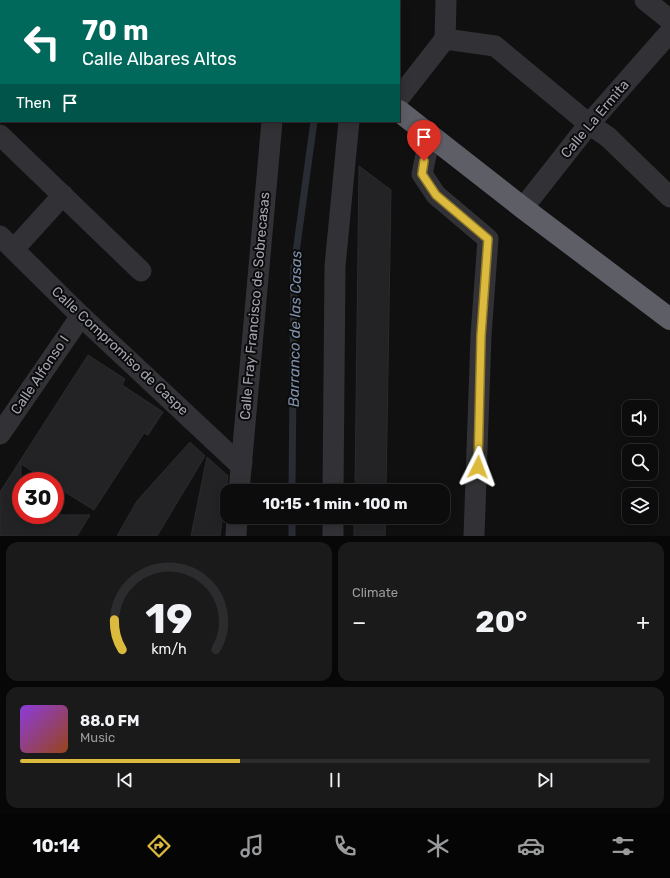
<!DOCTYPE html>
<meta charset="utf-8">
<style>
:root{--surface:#0c0c0d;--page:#1a1a1b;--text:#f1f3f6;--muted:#9a9b9d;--line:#2c2c2e;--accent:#dcba3d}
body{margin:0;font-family:Rubik,sans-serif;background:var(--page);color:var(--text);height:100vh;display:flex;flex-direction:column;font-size:15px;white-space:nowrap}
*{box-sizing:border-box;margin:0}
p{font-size:13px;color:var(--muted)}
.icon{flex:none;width:22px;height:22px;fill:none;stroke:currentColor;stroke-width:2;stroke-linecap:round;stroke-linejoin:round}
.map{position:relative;height:536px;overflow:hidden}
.details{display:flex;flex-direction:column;gap:6px;padding:6px;background:#070707;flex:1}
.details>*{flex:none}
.hud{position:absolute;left:0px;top:0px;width:400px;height:122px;box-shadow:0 2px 10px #0003,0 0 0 1px var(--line);background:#00695c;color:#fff;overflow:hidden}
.fabs{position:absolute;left:622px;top:400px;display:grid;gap:8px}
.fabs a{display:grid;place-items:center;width:36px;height:36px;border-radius:8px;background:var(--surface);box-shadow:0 2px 10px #0003,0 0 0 1px var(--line);font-size:20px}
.speed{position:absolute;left:12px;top:472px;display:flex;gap:8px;font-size:20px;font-weight:700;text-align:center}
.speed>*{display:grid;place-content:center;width:52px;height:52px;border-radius:50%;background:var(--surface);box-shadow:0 2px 10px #0003,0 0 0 1px var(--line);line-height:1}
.speed .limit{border:6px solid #d22;background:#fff;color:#111}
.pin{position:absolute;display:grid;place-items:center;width:34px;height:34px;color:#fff;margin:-41px -17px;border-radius:50% 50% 50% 0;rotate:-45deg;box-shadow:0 0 4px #0007}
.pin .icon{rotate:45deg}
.me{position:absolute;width:44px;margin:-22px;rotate:3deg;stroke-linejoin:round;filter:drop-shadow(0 0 3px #0008)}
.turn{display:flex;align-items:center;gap:14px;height:84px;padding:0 16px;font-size:18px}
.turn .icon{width:52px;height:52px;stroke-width:2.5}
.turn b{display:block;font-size:28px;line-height:34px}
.then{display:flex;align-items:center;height:38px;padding:0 16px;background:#0003;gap:8px;font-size:15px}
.big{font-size:30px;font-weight:700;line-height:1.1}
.details .tile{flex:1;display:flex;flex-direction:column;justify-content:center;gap:6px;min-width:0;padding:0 14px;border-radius:12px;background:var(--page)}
.details .dial{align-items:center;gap:0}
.dial svg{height:104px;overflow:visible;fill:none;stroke:var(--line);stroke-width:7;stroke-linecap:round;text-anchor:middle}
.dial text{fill:var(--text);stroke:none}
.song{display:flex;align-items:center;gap:12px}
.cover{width:48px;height:48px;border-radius:6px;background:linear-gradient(135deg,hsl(270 70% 55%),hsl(20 70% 35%))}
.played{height:4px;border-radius:2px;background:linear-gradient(90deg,var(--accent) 35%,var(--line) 35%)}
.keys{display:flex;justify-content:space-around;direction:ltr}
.heat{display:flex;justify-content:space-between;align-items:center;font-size:22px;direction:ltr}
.details .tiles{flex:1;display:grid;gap:6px;grid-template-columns:1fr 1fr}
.tile:last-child{grid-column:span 2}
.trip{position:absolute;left:220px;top:484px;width:230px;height:40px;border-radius:12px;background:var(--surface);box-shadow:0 2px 10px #0003,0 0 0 1px var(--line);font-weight:700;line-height:40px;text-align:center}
.menu{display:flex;height:64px;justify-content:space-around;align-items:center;background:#050505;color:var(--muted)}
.menu .icon{width:28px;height:28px}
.menu .selected{color:var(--accent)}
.menu b{font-size:18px;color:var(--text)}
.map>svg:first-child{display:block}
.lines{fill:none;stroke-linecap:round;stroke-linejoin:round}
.stream{stroke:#282d33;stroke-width:7}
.building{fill:#232325;stroke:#2b2a2d}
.street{stroke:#323236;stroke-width:21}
.highway{stroke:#5e5f66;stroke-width:22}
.route-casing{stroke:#8f7928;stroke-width:10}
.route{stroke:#dcba3d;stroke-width:7}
.labels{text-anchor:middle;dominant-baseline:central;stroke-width:4;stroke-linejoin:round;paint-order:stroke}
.street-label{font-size:14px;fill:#a3a5b1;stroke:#0b0b0c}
.water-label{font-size:15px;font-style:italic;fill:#7d8fa9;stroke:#0b0b0c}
</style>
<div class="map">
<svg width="670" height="536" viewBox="0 0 670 536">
<rect width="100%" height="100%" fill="#101011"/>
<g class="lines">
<!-- stream -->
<g class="stream">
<polyline points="335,1 336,0"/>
<polyline points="292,491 294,267 314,121"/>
<polyline points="292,536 292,517"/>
</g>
</g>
<!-- building -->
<g class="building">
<polygon points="359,166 391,190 386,491 355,491"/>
<polygon points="88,355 125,379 122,385 163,412 148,435 144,433 94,510 55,486 55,481 48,481 21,464 21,515 90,515 77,536 0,536 0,492"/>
<polygon points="190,442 205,456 157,536 117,536 137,501"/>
<polygon points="207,457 228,476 220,536 191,536"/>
<polygon points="354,517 386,517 385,536 354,536"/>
</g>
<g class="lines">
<!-- street -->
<g class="street">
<polyline points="645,0 670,20"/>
<polyline points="280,1 281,0"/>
<polyline points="445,39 446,0"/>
<polyline points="0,94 1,93"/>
<polyline points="399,98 445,39 495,46 589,124 608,137 670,197"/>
<polyline points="0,135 141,271"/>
<polyline points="430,136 422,174 436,195 488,239 481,336 474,536"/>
<polyline points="523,208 589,124 670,32"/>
<polyline points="0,236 81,316 237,462 242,463"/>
<polyline points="14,249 63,195"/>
<polyline points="0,434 81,316"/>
<polyline points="239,491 272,121"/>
<polyline points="333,491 335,266 349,121"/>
<polyline points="333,517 333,536"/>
<polyline points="236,536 237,517"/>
</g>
<!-- highway -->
<g class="highway">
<polyline points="244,0 246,1"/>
<polyline points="399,111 523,208 670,319"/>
</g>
</g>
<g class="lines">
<!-- route casing -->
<g class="route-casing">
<polyline id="route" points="424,161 422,174 436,195 488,239 481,336 478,467"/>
</g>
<!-- route -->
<use href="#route" class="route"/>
</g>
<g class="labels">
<!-- street labels -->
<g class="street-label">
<text transform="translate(595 119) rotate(-50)">Calle La Ermita</text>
<text transform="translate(255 306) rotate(-85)">Calle Fray Francisco de Sobrecasas</text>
<text transform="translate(120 351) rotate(43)">Calle Compromiso de Caspe</text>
<text transform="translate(40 375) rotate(-56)">Calle Alfonso I</text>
</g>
<!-- water labels -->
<g class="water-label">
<text transform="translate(295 329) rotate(-89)">Barranco de las Casas</text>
</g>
</g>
</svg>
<div class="fabs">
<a><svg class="icon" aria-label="sound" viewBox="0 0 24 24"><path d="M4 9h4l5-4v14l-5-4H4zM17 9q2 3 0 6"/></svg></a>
<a><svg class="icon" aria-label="search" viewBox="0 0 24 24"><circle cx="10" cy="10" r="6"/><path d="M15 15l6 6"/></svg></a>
<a><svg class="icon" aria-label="layers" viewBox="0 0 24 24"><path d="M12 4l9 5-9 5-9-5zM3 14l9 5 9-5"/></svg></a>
</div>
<div class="speed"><div class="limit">30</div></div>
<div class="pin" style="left:424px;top:161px;background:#d93025"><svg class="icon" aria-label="arrive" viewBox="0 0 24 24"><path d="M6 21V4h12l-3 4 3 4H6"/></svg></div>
<svg class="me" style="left:478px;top:467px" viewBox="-20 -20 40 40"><path d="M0-17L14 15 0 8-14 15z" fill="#dcba3d" stroke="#fff" stroke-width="4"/></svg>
<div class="trip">10:15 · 1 min · 100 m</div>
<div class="hud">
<div class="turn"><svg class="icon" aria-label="left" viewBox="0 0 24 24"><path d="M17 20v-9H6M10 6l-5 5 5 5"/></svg><div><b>70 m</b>Calle Albares Altos</div></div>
<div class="then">Then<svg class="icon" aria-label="arrive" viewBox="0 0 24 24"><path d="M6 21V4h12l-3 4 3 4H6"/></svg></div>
</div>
</div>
<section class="details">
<div class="tiles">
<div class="tile dial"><svg viewBox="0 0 100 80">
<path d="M14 69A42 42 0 1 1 86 69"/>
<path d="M14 69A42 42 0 0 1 8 46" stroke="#dcba3d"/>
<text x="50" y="56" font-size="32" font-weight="700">19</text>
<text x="50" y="72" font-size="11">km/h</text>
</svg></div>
<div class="tile"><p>Climate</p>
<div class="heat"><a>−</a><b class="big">20°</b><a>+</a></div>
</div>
<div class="tile">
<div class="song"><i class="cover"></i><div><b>88.0 FM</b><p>Music</p></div></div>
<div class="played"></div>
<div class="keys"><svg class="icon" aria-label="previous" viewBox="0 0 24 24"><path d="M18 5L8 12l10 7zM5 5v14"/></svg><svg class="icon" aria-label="pause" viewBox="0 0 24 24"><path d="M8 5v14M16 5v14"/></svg><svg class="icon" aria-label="next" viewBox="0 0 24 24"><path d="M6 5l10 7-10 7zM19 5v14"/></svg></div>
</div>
</div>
</section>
<nav class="menu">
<b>10:14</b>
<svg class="icon selected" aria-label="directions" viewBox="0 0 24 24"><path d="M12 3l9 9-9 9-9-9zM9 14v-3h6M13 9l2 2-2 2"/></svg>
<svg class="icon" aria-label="music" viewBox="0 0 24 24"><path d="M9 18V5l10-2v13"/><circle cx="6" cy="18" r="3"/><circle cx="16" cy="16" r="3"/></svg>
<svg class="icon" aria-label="phone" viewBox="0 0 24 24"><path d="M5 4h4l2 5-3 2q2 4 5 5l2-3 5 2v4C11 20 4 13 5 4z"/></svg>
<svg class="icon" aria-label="climate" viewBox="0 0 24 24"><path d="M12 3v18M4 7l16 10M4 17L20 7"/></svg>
<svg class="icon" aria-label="car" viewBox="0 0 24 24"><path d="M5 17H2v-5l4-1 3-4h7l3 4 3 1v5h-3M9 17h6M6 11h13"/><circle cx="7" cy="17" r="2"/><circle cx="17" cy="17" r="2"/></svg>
<svg class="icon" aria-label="filters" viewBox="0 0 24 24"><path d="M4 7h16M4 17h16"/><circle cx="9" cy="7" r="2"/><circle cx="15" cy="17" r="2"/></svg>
</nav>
